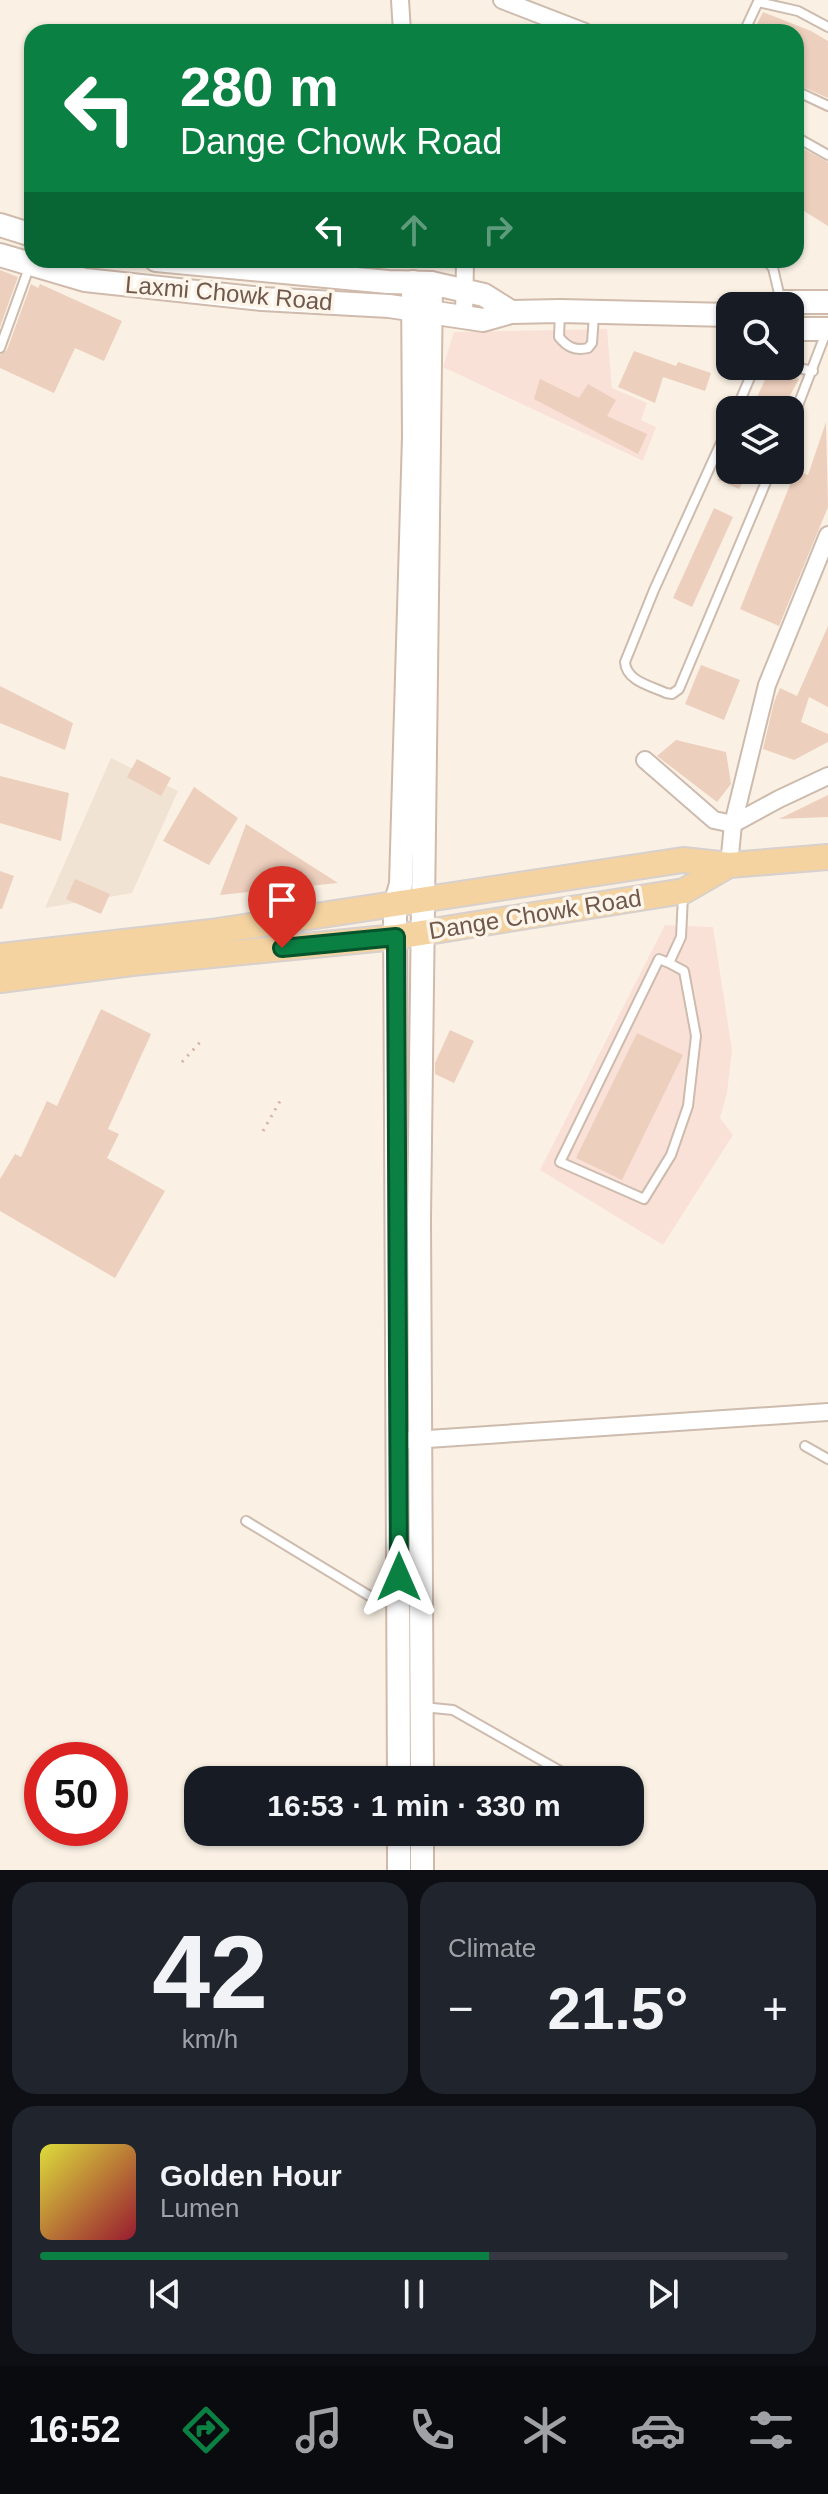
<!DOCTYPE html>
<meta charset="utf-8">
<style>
:root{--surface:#171b24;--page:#20242c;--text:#f1f3f6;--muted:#9ea1a6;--line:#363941;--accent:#0b8043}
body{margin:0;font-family:Helvetica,sans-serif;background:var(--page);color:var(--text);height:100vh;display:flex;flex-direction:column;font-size:30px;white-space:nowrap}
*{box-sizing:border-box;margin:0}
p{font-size:26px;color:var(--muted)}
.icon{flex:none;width:44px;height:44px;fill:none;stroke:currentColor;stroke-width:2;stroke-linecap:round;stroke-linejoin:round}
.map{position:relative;height:1870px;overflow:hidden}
.side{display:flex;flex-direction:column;gap:12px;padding:12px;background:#0d0f14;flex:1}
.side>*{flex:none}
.hud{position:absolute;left:24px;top:24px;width:780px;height:244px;border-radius:24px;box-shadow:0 2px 6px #0004;background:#0b8043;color:#fff;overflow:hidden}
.buttons{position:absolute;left:716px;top:292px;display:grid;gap:16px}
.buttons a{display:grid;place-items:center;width:88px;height:88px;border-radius:16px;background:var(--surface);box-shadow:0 2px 6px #0004;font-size:40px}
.speed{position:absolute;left:24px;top:1742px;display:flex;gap:16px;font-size:40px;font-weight:700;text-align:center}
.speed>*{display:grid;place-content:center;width:104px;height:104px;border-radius:50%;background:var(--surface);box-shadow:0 2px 6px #0004;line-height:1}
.speed .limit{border:12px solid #d22;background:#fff;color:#111}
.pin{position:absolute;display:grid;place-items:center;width:68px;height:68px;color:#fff;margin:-82px -34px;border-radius:50% 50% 50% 0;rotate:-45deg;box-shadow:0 0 8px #0007}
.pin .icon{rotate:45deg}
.me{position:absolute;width:88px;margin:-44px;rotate:0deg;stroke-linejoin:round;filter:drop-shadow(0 0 6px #0008)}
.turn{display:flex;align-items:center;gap:28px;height:168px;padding:0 24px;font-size:36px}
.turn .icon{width:104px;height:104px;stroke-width:2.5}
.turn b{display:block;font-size:56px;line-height:68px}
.lanes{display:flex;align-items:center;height:76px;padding:0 24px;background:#0003;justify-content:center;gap:40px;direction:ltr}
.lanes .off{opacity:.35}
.big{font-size:60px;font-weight:800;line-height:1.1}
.side .card{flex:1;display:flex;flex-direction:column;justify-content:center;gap:12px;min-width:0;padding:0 28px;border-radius:24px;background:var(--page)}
.side .dial{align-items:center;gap:0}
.dial b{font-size:104px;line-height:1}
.song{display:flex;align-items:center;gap:24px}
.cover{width:96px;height:96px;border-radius:12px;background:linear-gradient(135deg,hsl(60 70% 55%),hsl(350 70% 35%))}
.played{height:8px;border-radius:4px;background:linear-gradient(90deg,var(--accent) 60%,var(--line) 60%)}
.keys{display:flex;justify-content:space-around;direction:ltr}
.heat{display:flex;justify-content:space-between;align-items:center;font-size:44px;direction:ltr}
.side .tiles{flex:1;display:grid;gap:12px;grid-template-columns:1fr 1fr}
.card:last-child{grid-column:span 2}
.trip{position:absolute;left:184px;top:1766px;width:460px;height:80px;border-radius:24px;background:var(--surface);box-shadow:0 2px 6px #0004;font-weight:800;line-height:80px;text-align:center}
.menu{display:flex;height:128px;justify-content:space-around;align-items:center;background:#090b0e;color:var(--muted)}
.menu .icon{width:56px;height:56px}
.menu .current{color:var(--accent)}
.menu b{font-size:36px;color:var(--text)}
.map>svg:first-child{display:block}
.residential{fill:#f1e3d3}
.commercial{fill:#fae1d8}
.building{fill:#edcfbd}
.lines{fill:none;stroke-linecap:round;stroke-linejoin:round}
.service-casing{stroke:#cdbbae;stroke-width:12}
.minor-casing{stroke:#cdbbae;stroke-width:20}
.secondary-casing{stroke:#cfbaac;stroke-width:26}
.primary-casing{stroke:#d7d0cd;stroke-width:28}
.path{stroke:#d2b3a1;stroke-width:3;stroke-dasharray:2 6;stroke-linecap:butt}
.service{stroke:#fff;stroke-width:8}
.minor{stroke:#fff;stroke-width:16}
.secondary{stroke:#fff;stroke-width:22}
.primary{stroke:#f4d3a1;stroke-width:24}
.route-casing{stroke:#07532c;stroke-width:20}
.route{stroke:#0b8043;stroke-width:14}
.labels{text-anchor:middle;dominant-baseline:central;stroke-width:7;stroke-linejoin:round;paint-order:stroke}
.street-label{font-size:24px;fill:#70584c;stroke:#fdf5e9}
</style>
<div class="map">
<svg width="828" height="1870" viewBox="0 0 828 1870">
<rect width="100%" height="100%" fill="#faf1e4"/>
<!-- residential -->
<polygon class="residential" points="111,758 178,791 132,893 45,908"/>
<!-- commercial -->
<g class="commercial">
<polygon points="607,329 612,388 647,403 641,420 656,427 643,461 443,367 454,332"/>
<polygon points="665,925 713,927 732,1050 727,1093 720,1118 733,1135 663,1245 540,1170"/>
</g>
<!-- building -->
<g class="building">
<polygon points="763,12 811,31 828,41 828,98 796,84 796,32 753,32"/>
<polygon points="796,145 828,162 828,226 796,206"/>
<polygon points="0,270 18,277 0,327"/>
<polygon points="31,284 38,288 40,284 122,321 104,361 75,348 54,393 0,368 0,355 7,350"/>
<polygon points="634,351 676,366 678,362 711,373 705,391 663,377 655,403 618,387"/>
<polygon points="771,367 799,379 782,410 751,410"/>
<polygon points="540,379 579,398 588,384 616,400 607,416 647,434 638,454 534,399"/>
<polygon points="826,422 828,507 779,626 740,609 796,470 808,475"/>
<polygon points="723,470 750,470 739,489 718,480"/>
<polygon points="714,508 733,517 692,607 673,598"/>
<polygon points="828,626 828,707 809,697 801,722 828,734 828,742 794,760 763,749 774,702 780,688 797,696"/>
<polygon points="701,665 740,680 724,720 685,704"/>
<polygon points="0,686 73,723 65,750 0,723"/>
<polygon points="676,740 726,752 731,784 717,802 657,756"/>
<polygon points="137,759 171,778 161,796 127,777"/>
<polygon points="0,776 69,793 61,841 0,823"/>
<polygon points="194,787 238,818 209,865 163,841"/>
<polygon points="828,795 828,817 779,819"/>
<polygon points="246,824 338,883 220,895"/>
<polygon points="0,871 14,876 2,909 0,909"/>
<polygon points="75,879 110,894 101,914 66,899"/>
<polygon points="101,1009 151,1034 108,1129 119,1134 107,1158 165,1191 115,1278 0,1211 0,1179 15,1154 21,1157 47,1101 57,1106"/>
<polygon points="450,1030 474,1041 454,1083 435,1074 435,1063"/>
<polygon points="637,1033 683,1055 622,1180 576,1158"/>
</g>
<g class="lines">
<!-- service casing -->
<g class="service-casing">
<g id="service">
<polyline points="744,32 758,2 798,11 828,27"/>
<polyline points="796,91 828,106"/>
<polyline points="796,137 828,155"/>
<polyline points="766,260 773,268 781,302"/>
<path d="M560,312L559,337C567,347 575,351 588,348L592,343L594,315"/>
<polyline points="0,348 30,265"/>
<polyline points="788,366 813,371"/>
<polyline points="736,410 755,366"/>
<path d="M730,423L654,590L625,662C626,681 651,686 666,693L672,694L679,689L771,470"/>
<polyline points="790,426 827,330"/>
<polyline points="669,963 659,959 560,1162 644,1199 671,1155 688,1106 696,1036 684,971 669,963 681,937 683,896"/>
<polyline points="805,1446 828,1459"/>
<polyline points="246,1521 373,1598 395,1604"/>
<polyline points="423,1707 453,1710 576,1780"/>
</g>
</g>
<!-- minor casing -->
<g class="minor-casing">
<g id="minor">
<polyline points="400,0 402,32"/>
<polyline points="502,0 585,32"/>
<polyline points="464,318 465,260"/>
<polyline points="645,760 714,820 733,824 779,799 828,776"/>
<polyline points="729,865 733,824 767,685 828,535"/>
<polyline points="398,1441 828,1412"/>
</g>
</g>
<!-- secondary casing -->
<g class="secondary-casing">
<g id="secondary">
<polyline points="0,225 32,235"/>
<polyline points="0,255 85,280 262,299 389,306 483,320 511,312 560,311 730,315"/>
<polyline points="156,260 388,282 431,283 484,295 511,312"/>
<polyline points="775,306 781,302 828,302"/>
<polyline points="790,329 828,329"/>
<polyline points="399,1780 395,905 401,884 414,437 413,282"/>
<polyline points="422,1780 419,1219 431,283"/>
<polyline points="422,1832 422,1870"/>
<polyline points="399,1870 399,1832"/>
</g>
</g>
<!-- primary casing -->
<g class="primary-casing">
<g id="primary">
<polyline points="0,956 211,932 683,860 729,865 828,857"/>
<polyline points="0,980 132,963 396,937 684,891 729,865"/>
</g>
</g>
<!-- path -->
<g class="path">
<polyline points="182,1062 203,1039"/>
<polyline points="263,1131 280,1101"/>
</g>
<!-- service -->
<use href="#service" class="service"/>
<!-- minor -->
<use href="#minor" class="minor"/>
<!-- secondary -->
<use href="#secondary" class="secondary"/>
<!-- primary -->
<use href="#primary" class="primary"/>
</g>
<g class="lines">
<!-- route casing -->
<g class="route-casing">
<polyline id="route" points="282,948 396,937 399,1577"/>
</g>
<!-- route -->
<use href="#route" class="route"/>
</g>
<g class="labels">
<!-- street labels -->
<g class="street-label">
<text transform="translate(229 293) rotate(5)">Laxmi Chowk Road</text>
<text transform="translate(535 914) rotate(-9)">Dange Chowk Road</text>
</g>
</g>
</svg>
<div class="buttons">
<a><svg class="icon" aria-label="search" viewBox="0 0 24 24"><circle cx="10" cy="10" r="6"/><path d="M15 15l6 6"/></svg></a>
<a><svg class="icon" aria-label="layers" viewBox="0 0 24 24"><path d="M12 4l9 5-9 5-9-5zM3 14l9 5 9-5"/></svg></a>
</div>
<div class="speed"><div class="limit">50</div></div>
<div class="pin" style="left:282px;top:948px;background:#d93025"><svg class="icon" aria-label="arrive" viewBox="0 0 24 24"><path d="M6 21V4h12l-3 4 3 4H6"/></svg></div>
<svg class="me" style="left:399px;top:1577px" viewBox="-20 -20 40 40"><path d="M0-17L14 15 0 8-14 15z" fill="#0b8043" stroke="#fff" stroke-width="4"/></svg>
<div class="trip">16:53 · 1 min · 330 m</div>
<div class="hud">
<div class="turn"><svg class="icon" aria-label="left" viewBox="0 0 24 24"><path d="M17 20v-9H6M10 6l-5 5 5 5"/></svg><div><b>280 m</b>Dange Chowk Road</div></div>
<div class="lanes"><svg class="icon" aria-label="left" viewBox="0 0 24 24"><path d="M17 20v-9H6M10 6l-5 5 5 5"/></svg><svg class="icon off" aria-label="ahead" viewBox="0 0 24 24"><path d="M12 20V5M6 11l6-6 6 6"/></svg><svg class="icon off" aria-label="right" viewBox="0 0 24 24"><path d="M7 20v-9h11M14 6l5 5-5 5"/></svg></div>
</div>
</div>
<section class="side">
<div class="tiles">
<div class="card dial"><b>42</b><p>km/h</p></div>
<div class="card"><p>Climate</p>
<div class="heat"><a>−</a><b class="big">21.5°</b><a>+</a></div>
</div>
<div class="card">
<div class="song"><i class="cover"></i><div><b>Golden Hour</b><p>Lumen</p></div></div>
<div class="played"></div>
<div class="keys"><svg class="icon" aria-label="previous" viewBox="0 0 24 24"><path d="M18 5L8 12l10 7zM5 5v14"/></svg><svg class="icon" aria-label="pause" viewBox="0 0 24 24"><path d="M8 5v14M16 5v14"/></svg><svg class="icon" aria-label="next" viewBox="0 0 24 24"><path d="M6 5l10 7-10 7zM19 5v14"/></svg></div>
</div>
</div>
</section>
<nav class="menu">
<b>16:52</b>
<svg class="icon current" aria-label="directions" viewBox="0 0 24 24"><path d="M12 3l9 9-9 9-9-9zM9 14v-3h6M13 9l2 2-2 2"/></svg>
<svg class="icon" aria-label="music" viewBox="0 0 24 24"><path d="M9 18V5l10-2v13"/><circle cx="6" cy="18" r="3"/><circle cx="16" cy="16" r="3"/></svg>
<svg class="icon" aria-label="phone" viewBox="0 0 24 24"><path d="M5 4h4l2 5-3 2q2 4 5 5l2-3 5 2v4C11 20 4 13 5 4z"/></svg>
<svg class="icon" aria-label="climate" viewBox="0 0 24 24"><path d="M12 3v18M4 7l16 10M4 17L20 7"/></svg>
<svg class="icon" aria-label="car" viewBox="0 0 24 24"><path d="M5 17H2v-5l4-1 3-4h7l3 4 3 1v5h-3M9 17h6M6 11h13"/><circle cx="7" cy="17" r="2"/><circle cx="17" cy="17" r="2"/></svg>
<svg class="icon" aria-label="filters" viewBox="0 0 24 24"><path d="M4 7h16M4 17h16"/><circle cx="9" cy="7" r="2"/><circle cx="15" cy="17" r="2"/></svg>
</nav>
